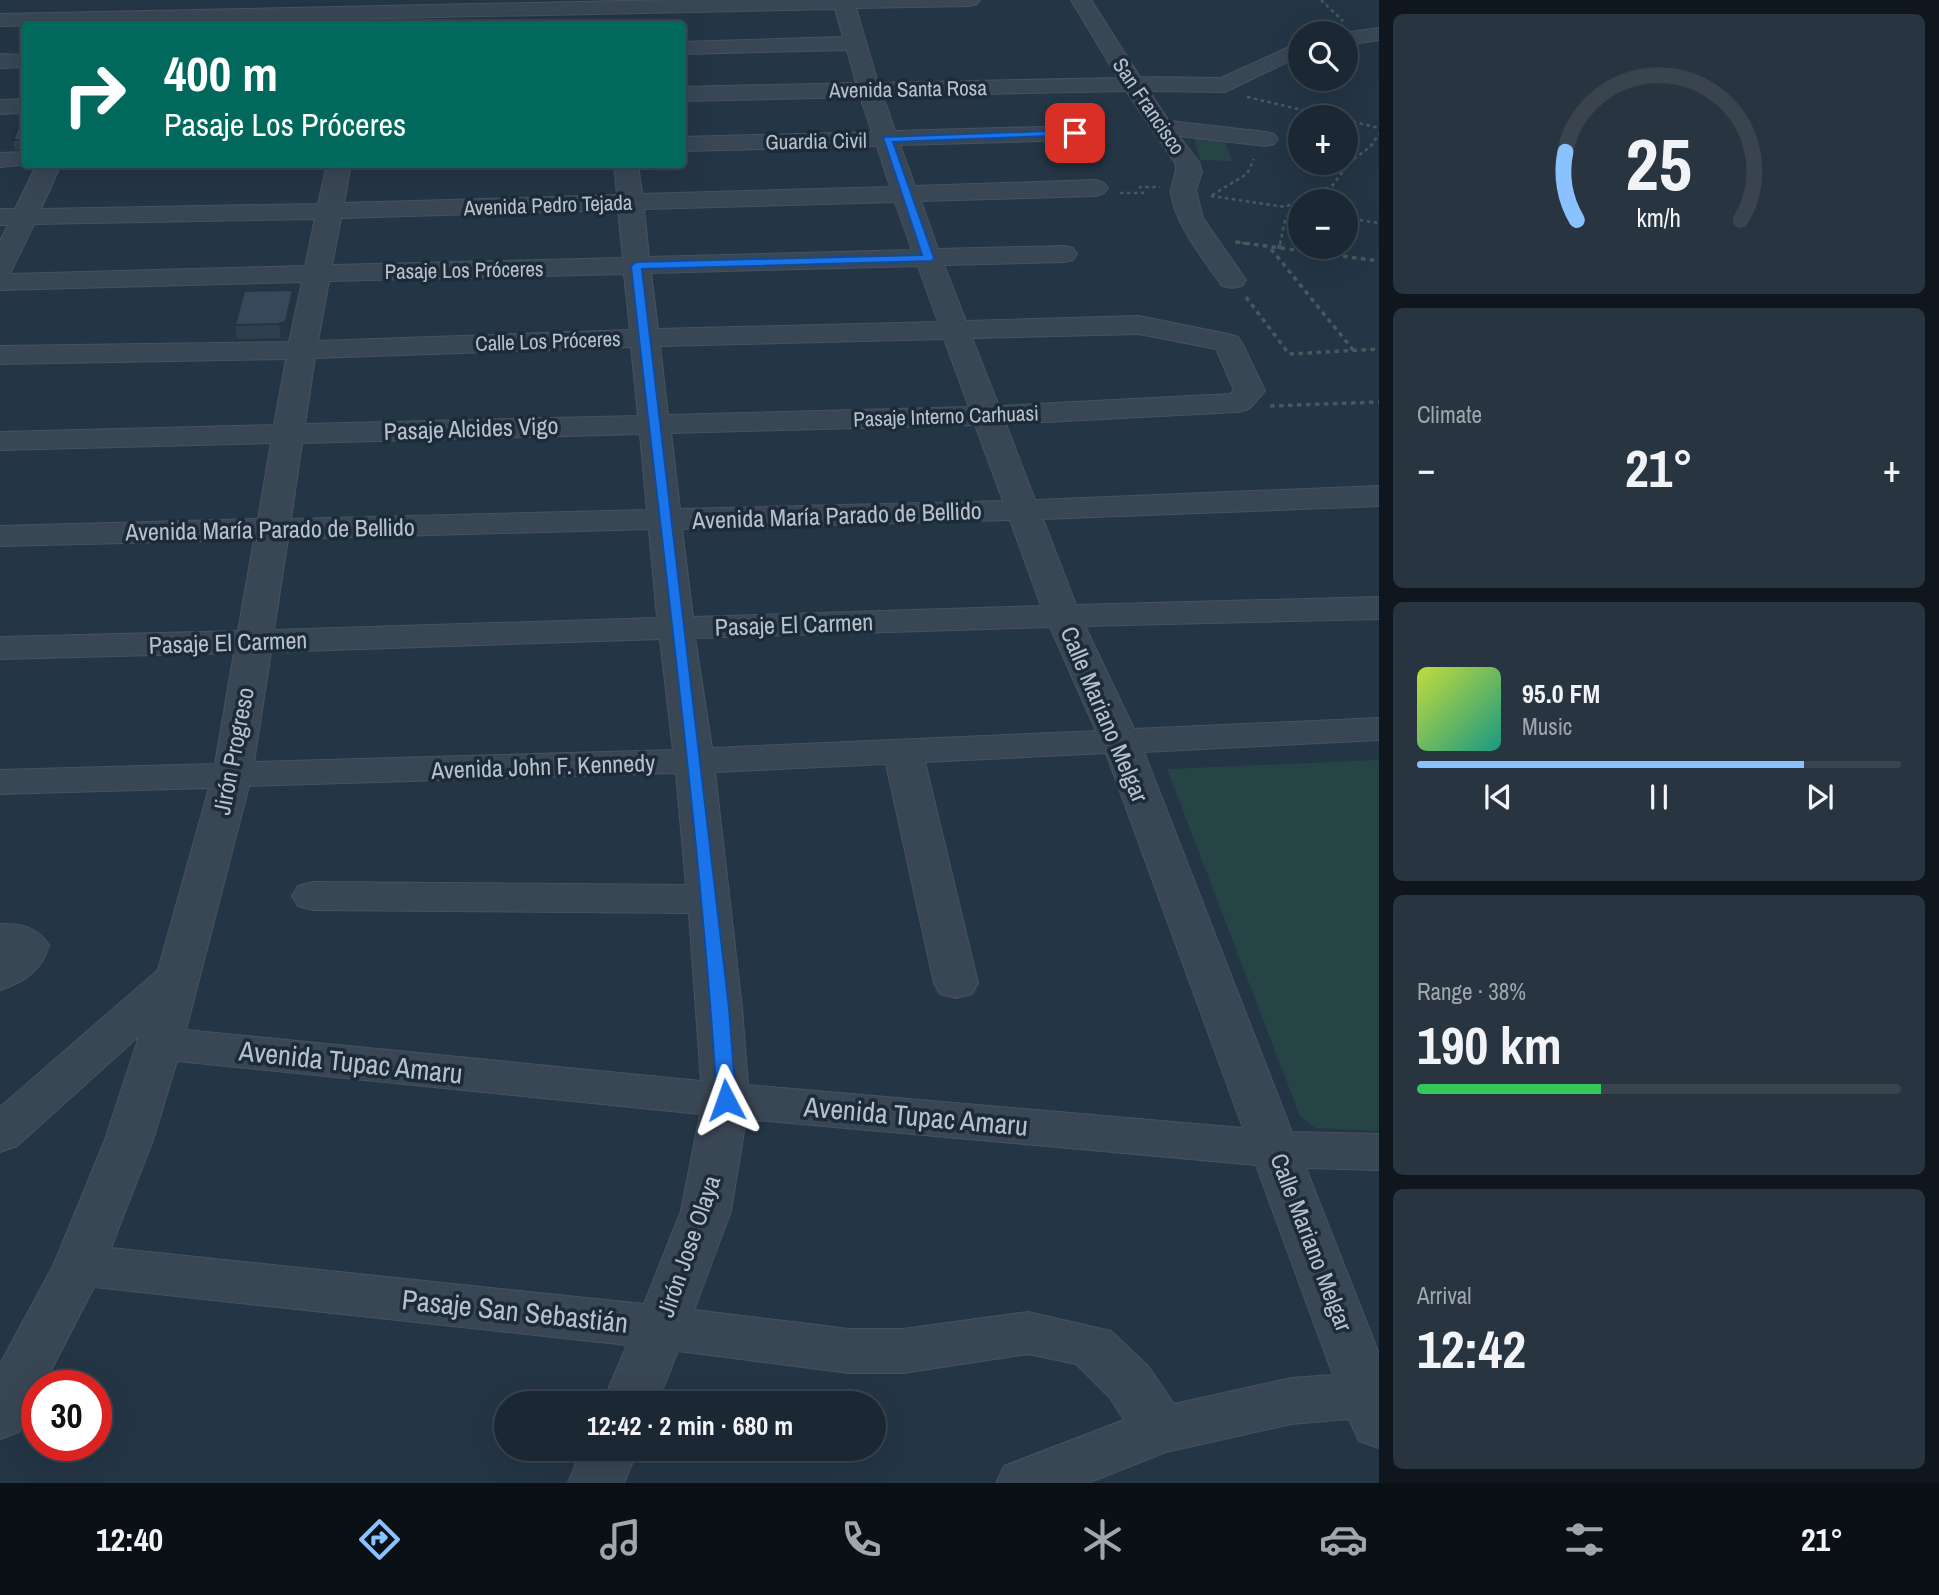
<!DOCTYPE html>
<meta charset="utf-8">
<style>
:root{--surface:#1b2834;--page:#283440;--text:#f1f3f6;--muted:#a0a6ac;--line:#39444f;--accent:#8ac1ff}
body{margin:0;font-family:"Archivo Narrow",sans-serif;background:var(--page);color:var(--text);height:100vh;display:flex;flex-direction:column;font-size:26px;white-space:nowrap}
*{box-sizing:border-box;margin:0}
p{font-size:23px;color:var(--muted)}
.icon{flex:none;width:38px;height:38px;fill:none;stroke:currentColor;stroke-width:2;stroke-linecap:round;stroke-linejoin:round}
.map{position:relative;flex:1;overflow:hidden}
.drawer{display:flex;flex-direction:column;gap:14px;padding:14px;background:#0f161d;width:560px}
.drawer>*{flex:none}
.guide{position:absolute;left:21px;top:21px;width:665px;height:147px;border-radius:7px;box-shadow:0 7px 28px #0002,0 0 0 2px var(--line);background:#00695c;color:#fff;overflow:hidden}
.fabs{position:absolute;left:1288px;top:21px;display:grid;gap:14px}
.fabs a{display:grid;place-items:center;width:70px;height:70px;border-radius:50%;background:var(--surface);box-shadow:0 7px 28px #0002,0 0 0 2px var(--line);font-size:35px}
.speed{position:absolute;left:21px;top:1370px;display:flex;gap:14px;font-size:35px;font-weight:700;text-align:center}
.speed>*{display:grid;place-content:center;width:91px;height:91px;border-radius:50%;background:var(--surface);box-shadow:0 7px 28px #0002,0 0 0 2px var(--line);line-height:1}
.speed .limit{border:10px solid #d22;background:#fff;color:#111}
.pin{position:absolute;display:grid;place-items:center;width:60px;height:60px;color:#fff;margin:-30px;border-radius:14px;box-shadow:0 4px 10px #0006}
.me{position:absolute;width:77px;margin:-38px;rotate:356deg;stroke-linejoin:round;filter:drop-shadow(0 0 5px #0008)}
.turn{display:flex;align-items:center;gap:24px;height:147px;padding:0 28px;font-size:32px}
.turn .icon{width:91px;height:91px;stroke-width:2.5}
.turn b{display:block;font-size:49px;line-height:60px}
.big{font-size:52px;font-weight:700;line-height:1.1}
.drawer .tile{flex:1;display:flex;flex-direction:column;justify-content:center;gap:10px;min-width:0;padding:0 24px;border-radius:10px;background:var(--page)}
.drawer .dial{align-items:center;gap:0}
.dial svg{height:182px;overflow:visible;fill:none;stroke:var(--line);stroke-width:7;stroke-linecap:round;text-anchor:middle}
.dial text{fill:var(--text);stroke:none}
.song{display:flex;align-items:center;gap:21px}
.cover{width:84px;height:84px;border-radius:10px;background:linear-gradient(135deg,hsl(70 70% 55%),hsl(170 70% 35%))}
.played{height:7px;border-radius:4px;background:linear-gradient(90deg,var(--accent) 80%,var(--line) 80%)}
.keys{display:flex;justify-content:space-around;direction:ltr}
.heat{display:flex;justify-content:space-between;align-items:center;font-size:38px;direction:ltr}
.charge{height:10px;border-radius:5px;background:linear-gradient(90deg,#34c759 38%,var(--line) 0)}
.trip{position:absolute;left:494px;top:1391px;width:392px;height:70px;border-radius:35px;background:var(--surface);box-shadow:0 7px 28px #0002,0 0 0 2px var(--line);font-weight:700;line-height:70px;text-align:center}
.menu{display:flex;height:112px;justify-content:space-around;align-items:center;background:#0b1015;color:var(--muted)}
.menu .icon{width:49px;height:49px}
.menu .active{color:var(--accent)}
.menu b{font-size:32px;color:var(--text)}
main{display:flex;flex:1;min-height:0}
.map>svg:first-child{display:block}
.green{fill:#264445}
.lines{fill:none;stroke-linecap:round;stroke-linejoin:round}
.minor-casing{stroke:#465260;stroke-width:2}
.path-far1{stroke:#405d5d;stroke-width:2.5;stroke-dasharray:3.5 3.5;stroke-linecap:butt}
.path{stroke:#405d5d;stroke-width:3.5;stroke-dasharray:4.5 4.5;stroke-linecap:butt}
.minor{fill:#394654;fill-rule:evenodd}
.wall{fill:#2e3f4e}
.shaded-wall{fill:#263340}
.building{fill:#36495b;stroke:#263340;stroke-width:2}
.route{fill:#1a73e8;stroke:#114b97;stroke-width:2}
.labels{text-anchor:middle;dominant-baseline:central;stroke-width:7;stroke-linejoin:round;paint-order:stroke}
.far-street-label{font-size:21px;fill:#b6c1cd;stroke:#1d2b39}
.street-label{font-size:24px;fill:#b6c1cd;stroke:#1d2b39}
.near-street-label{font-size:28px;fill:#b6c1cd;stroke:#1d2b39}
</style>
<main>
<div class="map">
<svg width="1379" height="1483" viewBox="0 0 1379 1483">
<rect width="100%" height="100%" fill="#243545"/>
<!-- green -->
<g class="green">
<polygon points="1194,137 1224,138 1232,161 1200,160"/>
<polygon points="1379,760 1379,1131 1315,1128 1300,1116 1167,769"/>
</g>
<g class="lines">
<!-- minor casing -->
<g class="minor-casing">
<g id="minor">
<path d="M671,0H980L977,4L970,6L856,8L878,83L1118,78L1071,0H1091L1140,77L1221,78L1300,42V56L1225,92L1149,91L1169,121L1266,132L1274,134L1278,139L1274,144L1266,146L1179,136L1199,162L1202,172L1196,190L1203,218L1246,280L1242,286L1232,288L1222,286C1203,258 1177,228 1171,194C1169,183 1179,175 1175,163L1126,91L883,96L895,131L1075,126L1083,128L1087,133L1083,138L1075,140L900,145L915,186L1095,180L1104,183L1108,188L1104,193L1095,196L921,201L938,249L1064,246L1073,248L1077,254L1073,260L1064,262L944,265L966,321L1139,316L1228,334L1238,337L1242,343L1265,391L1249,409L1238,412L1006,424L1035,500L1379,486V506L1043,519L1076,605L1379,597V619L1085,626L1134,729L1379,718V740L1144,752L1292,1132L1379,1134V1170L1306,1168L1379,1354V1448L1359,1441L1349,1419L1291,1424L1166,1452L1088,1483H996L1004,1466L1124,1420L1110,1398L1076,1364L1028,1354L903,1373H849L678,1351L657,1404H602L627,1345L94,1287L43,1386H37V1398L19,1432L0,1439V1364L54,1264L105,1140L139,1036L17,1146L0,1152V1107L158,970L209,788L0,794V770L215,764L234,653L0,659V637L238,631L254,540L0,546V526L258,519L271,443L0,450V432L274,425L286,359L0,364V346L289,342L302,282L0,290V241L8,225H0V209H15L37,164H61L41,209L318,204L327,164H351L344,203L617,195L614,164H638L642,194L890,187L877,146L682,151V137L872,132L860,97L682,101V87L856,83L847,50L682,54V42L843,37L835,9L0,26V14ZM895,202L912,250L649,257L644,209ZM618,210L623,258L332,265L341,218ZM315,219L305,266L10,274L34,224ZM918,266L938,322L658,329L651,273ZM624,274L630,330L318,341L329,281ZM1139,334L1216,349L1234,390L1230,394L999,406L972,338ZM944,339L969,407L668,415L660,346ZM631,347L638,416L305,424L315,358ZM975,425L1003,501L680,509L671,433ZM640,434L647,510L291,519L302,443ZM1010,520L1041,606L693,617L682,529ZM649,529L657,618L274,630L288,539ZM1050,627L1096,731L712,748L695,638ZM660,639L673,750L254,762L271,652ZM1106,753L1243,1128L748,1085L742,1008L715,772L886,764L934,983L940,994L956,998L972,994L978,983L925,762ZM676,773L686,885L313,882L298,886L292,896L298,906L313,910L689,913L701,1081L186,1030L249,786ZM177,1061L700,1114L681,1211L644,1304L111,1248L153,1140ZM746,1119L1256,1165L1333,1375L1291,1378L1174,1404L1148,1366L1111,1331L1028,1312L903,1329H849L694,1310L731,1211Z"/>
<polygon points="1379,28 1379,40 1346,45 1346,33 1343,33"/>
<polygon points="0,54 24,55 24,67 0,68"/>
<polygon points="24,99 24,113 0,114 0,100"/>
<polygon points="24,152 24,164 31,164 0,167 0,153"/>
<path d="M0,924C21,924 37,926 49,945C43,969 23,983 0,990Z"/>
<polygon points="582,1449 638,1449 624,1483 568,1483"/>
</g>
</g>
<!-- path-far1 -->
<g class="path-far1">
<polyline points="1321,0 1343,21"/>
<polyline points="1247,97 1332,117"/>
<polyline points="1346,120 1379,128"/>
<polyline points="1120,193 1143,193 1140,187 1160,187"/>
<polyline points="1212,195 1247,174 1254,159"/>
<polyline points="1211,196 1285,207 1332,186 1350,162 1370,147 1379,134"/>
<polyline points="1346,218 1379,223"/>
<polyline points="1235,242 1250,244"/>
<polyline points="1280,244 1285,220 1298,202"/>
</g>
<!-- path -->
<g class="path">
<polyline points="1236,242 1379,261"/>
<polyline points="1271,249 1354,351"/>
<polyline points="1279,249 1280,242"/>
<polyline points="1246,297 1289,354 1379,349"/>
<polyline points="1270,406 1379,402"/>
</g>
<!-- minor -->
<use href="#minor" class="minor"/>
</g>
<!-- wall -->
<g class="wall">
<polygon points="24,114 24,150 15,150 13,140"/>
<polygon points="295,303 288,334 281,338 237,339 235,325"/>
</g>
<!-- shaded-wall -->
<polygon class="shaded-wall" points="293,290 295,303 288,334 281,338 279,324"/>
<!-- building -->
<g class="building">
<polygon points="24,114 24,145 24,140 13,140"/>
<polygon points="293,290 286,321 279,324 235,325 244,291"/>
</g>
<!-- route -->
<path class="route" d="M1075,130L1080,133L1078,135L893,142L934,258L932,261L642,269L729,1008L736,1100L733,1105H720L717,1100C699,821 661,543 631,266L636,262L922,255L883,137Z"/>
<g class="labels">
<!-- far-street labels -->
<g class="far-street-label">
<text transform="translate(908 89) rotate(-1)">Avenida Santa Rosa</text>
<text transform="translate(1149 106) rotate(56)">San Francisco</text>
<text transform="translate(816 141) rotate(-1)">Guardia Civil</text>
<text transform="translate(548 205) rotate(-2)">Avenida Pedro Tejada</text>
<text transform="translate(464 270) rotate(-1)">Pasaje Los Próceres</text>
<text transform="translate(548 341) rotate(-2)">Calle Los Próceres</text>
<text transform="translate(946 416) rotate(-2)">Pasaje Interno Carhuasi</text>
</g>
<!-- street labels -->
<g class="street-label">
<text transform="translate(471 428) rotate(-2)">Pasaje Alcides Vigo</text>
<text transform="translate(837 515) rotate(-2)">Avenida María Parado de Bellido</text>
<text transform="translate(270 529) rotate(-1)">Avenida María Parado de Bellido</text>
<text transform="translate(794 624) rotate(-2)">Pasaje El Carmen</text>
<text transform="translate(228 642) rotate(-2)">Pasaje El Carmen</text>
<text transform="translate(1105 714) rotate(67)">Calle Mariano Melgar</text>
<text transform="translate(233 751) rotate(-79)">Jirón Progreso</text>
<text transform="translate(543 766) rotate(-2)">Avenida John F. Kennedy</text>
<text transform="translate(1312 1242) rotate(69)">Calle Mariano Melgar</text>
<text transform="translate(688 1246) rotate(-71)">Jirón Jose Olaya</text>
</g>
<!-- near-street labels -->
<g class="near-street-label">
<text transform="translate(351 1062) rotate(6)">Avenida Tupac Amaru</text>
<text transform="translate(916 1116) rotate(5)">Avenida Tupac Amaru</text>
<text transform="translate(515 1311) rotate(6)">Pasaje San Sebastián</text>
</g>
</g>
</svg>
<div class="fabs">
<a><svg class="icon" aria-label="search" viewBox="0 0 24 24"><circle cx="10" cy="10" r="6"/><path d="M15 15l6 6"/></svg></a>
<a>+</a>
<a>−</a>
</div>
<div class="speed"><div class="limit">30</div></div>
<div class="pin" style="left:1075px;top:133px;background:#d93025"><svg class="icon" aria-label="arrive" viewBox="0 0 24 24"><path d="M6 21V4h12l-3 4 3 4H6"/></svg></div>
<svg class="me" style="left:726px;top:1100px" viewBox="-20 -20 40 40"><path d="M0-17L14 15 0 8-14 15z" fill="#1a73e8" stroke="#fff" stroke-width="4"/></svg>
<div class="trip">12:42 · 2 min · 680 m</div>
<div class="guide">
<div class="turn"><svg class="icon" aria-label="right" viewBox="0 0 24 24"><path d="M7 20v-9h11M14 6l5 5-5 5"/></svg><div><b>400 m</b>Pasaje Los Próceres</div></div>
</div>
</div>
<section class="drawer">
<div class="tile dial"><svg viewBox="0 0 100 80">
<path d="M14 69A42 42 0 1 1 86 69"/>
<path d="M14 69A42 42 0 0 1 9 39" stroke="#8ac1ff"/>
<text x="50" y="56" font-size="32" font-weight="700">25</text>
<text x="50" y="72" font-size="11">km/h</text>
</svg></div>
<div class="tile"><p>Climate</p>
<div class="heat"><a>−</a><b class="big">21°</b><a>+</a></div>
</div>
<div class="tile">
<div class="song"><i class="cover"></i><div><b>95.0 FM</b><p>Music</p></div></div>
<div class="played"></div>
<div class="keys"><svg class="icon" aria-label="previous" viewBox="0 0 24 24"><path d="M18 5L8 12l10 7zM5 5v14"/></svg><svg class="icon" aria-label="pause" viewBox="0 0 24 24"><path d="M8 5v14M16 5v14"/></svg><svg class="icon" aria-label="next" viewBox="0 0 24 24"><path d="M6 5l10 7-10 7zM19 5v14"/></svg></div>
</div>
<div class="tile"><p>Range · 38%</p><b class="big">190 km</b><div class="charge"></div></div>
<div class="tile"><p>Arrival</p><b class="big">12:42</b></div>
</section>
</main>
<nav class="menu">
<b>12:40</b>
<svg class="icon active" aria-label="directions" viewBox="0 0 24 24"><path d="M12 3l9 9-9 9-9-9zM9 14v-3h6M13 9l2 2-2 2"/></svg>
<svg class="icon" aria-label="music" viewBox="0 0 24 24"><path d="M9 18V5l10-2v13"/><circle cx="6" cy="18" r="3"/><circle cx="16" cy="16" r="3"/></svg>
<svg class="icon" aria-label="phone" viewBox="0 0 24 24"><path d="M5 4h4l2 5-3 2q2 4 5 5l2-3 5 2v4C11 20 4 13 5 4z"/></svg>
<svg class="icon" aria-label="climate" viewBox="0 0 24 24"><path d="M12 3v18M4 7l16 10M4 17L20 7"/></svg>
<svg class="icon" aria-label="car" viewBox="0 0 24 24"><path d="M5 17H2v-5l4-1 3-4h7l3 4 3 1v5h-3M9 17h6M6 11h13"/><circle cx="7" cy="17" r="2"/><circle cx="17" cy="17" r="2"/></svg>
<svg class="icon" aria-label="filters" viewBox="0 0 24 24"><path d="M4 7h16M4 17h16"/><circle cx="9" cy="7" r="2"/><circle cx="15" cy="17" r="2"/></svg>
<b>21°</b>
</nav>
